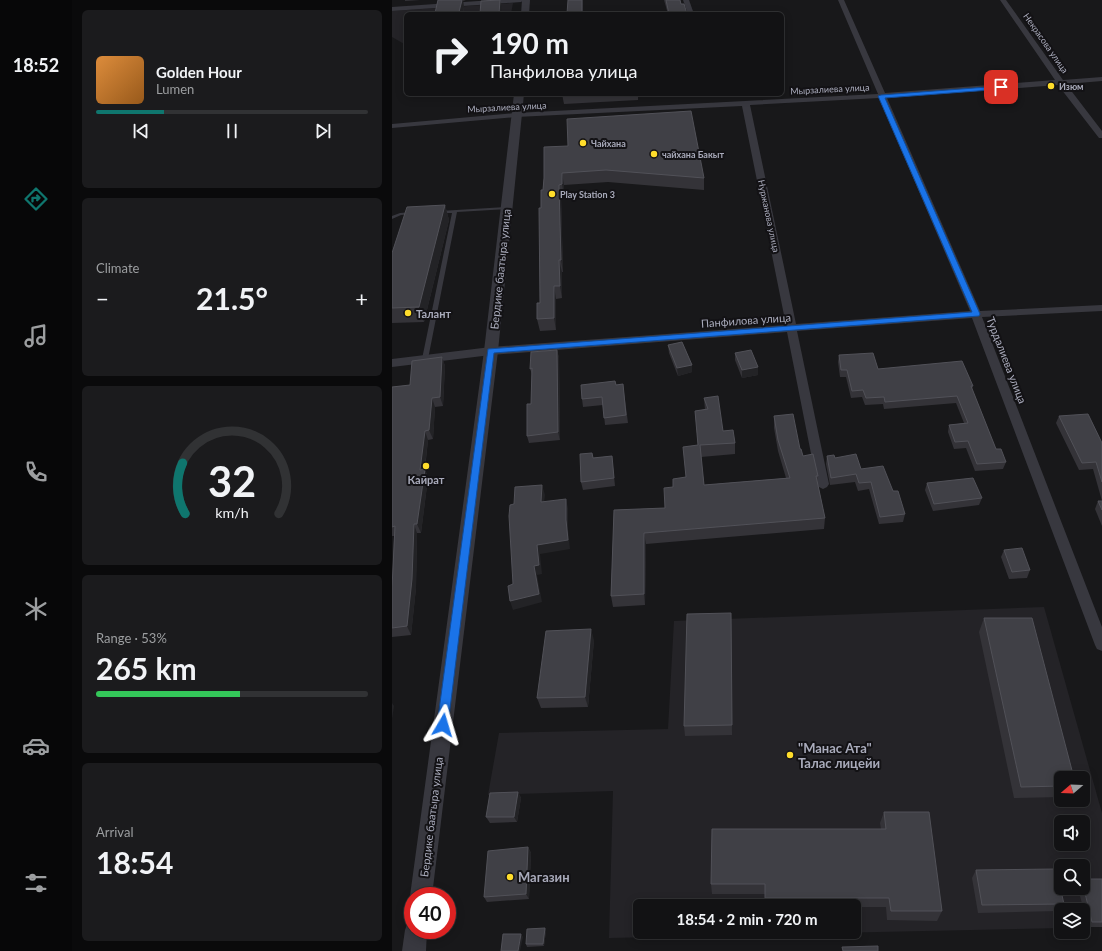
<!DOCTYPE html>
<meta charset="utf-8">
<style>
:root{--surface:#121214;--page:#1b1b1d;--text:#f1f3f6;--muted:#9c9ea0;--line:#313234;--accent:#0f766e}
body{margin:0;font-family:Lato,sans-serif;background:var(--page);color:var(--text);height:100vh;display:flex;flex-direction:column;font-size:15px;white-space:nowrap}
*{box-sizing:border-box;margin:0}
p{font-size:13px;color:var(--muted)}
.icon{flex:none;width:22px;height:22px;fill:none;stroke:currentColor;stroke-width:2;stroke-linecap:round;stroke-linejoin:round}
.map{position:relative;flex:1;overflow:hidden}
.drawer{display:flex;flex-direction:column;gap:10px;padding:10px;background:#0a0a0b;width:320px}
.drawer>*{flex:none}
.guide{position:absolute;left:12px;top:12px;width:380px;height:84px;border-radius:6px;box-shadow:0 2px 10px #0003,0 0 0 1px var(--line);background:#121214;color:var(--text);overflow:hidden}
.needle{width:26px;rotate:251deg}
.controls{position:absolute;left:662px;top:771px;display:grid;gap:8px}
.controls a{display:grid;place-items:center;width:36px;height:36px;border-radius:6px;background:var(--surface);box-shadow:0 2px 10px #0003,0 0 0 1px var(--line);font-size:20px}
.speed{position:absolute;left:12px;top:887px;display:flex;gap:8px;font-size:20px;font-weight:700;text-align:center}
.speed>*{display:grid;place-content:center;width:52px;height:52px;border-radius:50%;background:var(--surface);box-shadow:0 2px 10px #0003,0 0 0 1px var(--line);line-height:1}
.speed .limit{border:6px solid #d22;background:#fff;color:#111}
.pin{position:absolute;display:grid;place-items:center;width:34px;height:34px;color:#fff;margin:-17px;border-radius:8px;box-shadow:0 2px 6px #0006}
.me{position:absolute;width:44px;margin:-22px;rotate:7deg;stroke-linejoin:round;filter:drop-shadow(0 0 3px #0008)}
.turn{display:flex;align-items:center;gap:14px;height:84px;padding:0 20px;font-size:18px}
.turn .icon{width:52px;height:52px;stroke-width:2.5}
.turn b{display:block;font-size:28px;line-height:34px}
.big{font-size:30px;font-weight:700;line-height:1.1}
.drawer .card{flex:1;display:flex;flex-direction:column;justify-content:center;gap:6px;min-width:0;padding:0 14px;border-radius:6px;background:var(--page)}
.drawer .dial{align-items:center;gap:0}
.dial svg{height:104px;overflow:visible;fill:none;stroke:var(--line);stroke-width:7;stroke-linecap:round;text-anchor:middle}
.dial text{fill:var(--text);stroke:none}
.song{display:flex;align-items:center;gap:12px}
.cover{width:48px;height:48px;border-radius:6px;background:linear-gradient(135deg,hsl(30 70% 55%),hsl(30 70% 35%))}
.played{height:4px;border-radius:2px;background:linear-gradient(90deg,var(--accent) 25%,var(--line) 25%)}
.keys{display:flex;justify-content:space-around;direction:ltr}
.heat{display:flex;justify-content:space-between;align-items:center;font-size:22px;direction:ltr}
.charge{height:6px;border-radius:3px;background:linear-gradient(90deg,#34c759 53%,var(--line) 0)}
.trip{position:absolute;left:241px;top:899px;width:228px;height:40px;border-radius:6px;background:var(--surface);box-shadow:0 2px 10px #0003,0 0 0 1px var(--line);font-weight:700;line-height:40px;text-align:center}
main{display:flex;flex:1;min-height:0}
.menu{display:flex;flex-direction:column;width:72px;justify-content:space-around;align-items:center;background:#070708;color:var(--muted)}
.menu .icon{width:28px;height:28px}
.menu .selected{color:var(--accent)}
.menu b{font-size:18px;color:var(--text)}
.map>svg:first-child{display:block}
.built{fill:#242327;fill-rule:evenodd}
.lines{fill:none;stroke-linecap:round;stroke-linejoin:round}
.service{fill:#38383f;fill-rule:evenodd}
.minor{fill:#38383f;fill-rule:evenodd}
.tertiary{fill:#38383f;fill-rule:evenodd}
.wall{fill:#343338}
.shaded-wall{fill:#232326}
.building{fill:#404046;stroke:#515158}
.route{fill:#1a73e8;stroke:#114b97}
.poi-dot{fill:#ffdd2b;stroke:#131215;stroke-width:1.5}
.labels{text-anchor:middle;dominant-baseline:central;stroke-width:4;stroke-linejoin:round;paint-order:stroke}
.far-street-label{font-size:9px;fill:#a9abbb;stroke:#131215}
.far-poi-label{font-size:9px;font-weight:bold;fill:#a9abbb;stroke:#131215;text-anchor:start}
.street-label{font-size:11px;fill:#a9abbb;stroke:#131215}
.poi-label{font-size:11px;font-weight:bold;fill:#a9abbb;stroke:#131215;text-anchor:start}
.near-poi-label{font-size:13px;font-weight:bold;fill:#a9abbb;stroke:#131215;text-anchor:start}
</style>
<main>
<nav class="menu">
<b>18:52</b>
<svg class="icon selected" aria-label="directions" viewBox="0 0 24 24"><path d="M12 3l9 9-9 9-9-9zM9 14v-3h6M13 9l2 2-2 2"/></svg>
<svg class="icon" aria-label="music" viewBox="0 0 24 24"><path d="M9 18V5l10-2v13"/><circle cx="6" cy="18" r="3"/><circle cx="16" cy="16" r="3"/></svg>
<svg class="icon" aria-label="phone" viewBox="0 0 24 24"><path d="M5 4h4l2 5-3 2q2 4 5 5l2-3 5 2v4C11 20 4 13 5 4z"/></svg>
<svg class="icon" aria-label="climate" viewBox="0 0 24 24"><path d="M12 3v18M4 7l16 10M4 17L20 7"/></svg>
<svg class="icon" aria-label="car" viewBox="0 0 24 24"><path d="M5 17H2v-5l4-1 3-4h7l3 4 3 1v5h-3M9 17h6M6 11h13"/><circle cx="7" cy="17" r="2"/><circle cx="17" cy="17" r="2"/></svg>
<svg class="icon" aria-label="filters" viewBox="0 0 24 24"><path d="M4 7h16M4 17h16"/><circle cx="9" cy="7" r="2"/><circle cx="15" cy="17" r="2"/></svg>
</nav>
<section class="drawer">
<div class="card">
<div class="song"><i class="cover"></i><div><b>Golden Hour</b><p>Lumen</p></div></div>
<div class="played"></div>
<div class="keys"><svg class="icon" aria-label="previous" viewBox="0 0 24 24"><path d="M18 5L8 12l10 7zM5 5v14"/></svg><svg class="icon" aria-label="pause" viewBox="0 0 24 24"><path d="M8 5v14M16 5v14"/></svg><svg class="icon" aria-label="next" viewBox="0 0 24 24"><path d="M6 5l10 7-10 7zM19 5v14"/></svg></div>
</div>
<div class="card"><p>Climate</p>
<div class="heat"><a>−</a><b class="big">21.5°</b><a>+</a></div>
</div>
<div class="card dial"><svg viewBox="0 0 100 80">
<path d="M14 69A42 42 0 1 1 86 69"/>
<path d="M14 69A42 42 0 0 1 12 30" stroke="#0f766e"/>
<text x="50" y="56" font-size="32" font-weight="700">32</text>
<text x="50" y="72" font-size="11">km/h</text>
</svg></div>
<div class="card"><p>Range · 53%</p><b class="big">265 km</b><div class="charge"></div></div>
<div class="card"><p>Arrival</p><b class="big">18:54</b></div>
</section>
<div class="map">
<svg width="710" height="951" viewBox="0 0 710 951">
<rect width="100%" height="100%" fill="#18181a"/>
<!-- built -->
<g class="built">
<polygon points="121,3 119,14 14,14 14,45 0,37 0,11"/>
<path d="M652,607L710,813V927H691V910H669V928L217,938L221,791L96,795L107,733L276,729L282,621ZM669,778H691V800H669ZM669,822H691V844H669ZM669,866H691V888H669ZM248,906H462V932H248Z"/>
</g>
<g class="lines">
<!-- service -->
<g class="service">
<polygon points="114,207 116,207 116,209 65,212 36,359 33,361 31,360 30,359 60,213 48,213 46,212 48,211"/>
<polygon points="21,212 23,212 23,214 9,215 0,219 0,216 8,213"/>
</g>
<!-- minor -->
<g class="minor">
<polygon points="101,0 132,0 129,2 0,11 0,7"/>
<polygon points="291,0 297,0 302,14 296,14"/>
<path d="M446,0H452L493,93L663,80L608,0H614L671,80L710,77V81L674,84L710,131V138H707L666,85L495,98L588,311L710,305V311L590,317L710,627V651L705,649L703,645L580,318L405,331L437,484L435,487L431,489L427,487L425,484L395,332L99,355L0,367V359L99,347L394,325L350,106L124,117L0,128V124L124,113L486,94ZM487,98L578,311L404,324L358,105Z"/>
</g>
<!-- tertiary -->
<g class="tertiary">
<polygon points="130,0 138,0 137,14 129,14"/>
<polygon points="122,94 132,94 106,351 40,896 21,896 21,904 18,896 92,351"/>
<polygon points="21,920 21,930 35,930 34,951 10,951 13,930 16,922"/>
</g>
</g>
<!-- wall -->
<g class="wall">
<polygon points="13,0 28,0 13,1"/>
<polygon points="46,0 74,0 71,1 72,7 71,14 44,14"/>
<polygon points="272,0 288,0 289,4 295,14 276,14"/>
<polygon points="170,94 246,94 246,100 172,104"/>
<polygon points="152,147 312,178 312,190 216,182 172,185 172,196 169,197 171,272 170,272 170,298 164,299 164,330 148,331 145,319 148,303 149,208 152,178"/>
<polygon points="53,205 57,220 32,322 0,323 0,253"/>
<polygon points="276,345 300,365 300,372 286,376 277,353"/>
<polygon points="165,350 167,358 168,440 137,443 135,436 139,404 140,374 138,369"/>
<polygon points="343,353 366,375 350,378 343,360"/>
<polygon points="447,355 486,369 581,386 580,389 604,449 614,462 611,469 583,471 574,448 562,449 556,432 557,425 572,423 564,403 492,409 491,404 473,405 470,397 459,398 454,377 448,377 446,362"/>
<polygon points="50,357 53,366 51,406 43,407 41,439 36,440 33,469 36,478 29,533 25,533 24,588 19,635 0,637 0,588 2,536 0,536 0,387 18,385"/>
<polygon points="231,384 236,423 213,425 211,405 191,407 190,399 224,385"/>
<polygon points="312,398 331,431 343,443 343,454 309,457 312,485 394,478 386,451 382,428 382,416 408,449 411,456 426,476 426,484 433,518 432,529 254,544 253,605 221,607 219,596 222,510 273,508 281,487 294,477 306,445 303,411 313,410"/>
<polygon points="667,416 710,443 710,501 701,469 687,470 664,423"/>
<polygon points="200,453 201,458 220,456 223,486 191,490 189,482"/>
<polygon points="435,456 443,458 469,469 501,491 513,514 511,522 487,524 477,489 466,491 463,482 438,485 434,464"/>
<polygon points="535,483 590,498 587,505 541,511 533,490"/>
<polygon points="706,501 710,501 710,526 703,509"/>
<polygon points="612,550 638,570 635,578 617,579 609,557"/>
<polygon points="339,613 340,735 293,736 292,726"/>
<polygon points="592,618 669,778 669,797 622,798 587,632"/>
<polygon points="202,640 196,707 149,708 145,698"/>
<polygon points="126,792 129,798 125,822 98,823 94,817"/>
<polygon points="492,812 550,911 545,921 495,920 494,907 462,907 462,906 373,906 373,894 320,894 319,884 489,829 488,823"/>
<polygon points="136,847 139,853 137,899 95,902 92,897"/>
<polygon points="584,870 672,904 666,911 586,913 580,878"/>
<polygon points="691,879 710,879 710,927 696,927 686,888 691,888"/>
<polygon points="153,928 154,931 152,946 135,947 134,944"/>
</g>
<!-- shaded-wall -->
<g class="shaded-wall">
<polygon points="70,0 71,0 72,7 71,14 68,14 67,12"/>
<polygon points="108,0 110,10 109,14 107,14"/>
<rect x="190" y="0" width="1" height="14"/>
<polygon points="170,173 172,185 172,196 170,184"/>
<polygon points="167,185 169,197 171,272 169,260"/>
<polygon points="53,205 57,220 32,322 27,307"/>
<polygon points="167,260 170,272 170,298 168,286"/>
<polygon points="162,286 164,299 164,330 162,318"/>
<polygon points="165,350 167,358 168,440 166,432"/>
<polygon points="50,357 53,366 51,406 48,397"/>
<polygon points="300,365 300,372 286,376 285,368"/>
<polygon points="366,367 366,375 350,378 350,370"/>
<polygon points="40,398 43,407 41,439 37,430"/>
<polygon points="33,431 36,440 32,474 33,469 36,478 29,533 25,524 28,470"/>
<polygon points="150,485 153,495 151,511 149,502"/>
<polygon points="174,499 176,508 176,529 178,549 148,554 150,574 145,575 150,602 121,610 118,601 142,566 145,545 174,520"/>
<polygon points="22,524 25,533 24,588 19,635 15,626"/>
<polygon points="252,533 254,544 253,605 252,594"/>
<polygon points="199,629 202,640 196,707 193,697"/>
<polygon points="0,703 2,706 0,719"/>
<polygon points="126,792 129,798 125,822 122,817"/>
<polygon points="136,847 139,853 137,899 134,894"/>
<polygon points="153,928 154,931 152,946 151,944"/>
<polygon points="129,934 131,937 128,951 126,951"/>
</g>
<!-- building -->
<g class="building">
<polygon points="46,0 70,0 67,12 43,13"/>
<polygon points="108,0 107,14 88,14 89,1"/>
<polygon points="176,0 190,0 190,14 175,14"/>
<polygon points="274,0 288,0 289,4 292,4 295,14 277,14"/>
<polygon points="299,111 312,178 214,170 170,173 170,184 167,185 169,260 167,260 168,286 162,286 162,318 145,319 145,303 148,303 147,208 149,208 149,190 151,190 152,178 152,147 176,146 175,119"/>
<polygon points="53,205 27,307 0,308 0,253 15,207"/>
<polygon points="290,342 300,365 285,368 276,345"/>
<polygon points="165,350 166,432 135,436 135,404 139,404 140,368 138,369 139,352"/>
<polygon points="359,350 366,367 350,370 343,353"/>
<polygon points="481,353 486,369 570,361 581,386 579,386 604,449 609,449 614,462 585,464 576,441 563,442 557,425 576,423 565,396 493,402 492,397 474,398 471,390 460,391 455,370 449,370 447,355"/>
<polygon points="50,357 48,397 40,398 37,430 33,431 28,470 33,469 25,524 22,524 20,579 15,626 0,628 0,588 3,526 0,527 0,387 18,385 20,361"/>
<polygon points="223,381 224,385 231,384 234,415 212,418 210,397 190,399 189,385"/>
<polygon points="326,396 331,431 341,430 343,443 308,445 312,485 398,478 386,440 382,416 401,414 408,449 409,449 411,456 421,454 426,476 424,476 433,518 252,533 252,594 219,596 222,510 273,508 272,488 281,487 281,479 294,477 291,447 306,445 303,411 316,409 312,398"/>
<polygon points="696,414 710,443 710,482 704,462 690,463 667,416"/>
<polygon points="200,453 201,458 220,456 222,478 189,482 188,454"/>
<polygon points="464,454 469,469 491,466 501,491 506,491 513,514 488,517 479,482 467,483 464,474 439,478 435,456 442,455 443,458"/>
<polygon points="581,478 590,498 542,504 535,483"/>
<polygon points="150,485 149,502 174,499 174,520 176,540 145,545 147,565 142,566 147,594 118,601 116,586 121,584 117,516 118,505 122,504 123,487"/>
<polygon points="706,501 710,501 710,510"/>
<polygon points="630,548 638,570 620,572 612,550"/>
<polygon points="339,613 340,725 292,726 295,614"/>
<polygon points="592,618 640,618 682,778 669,778 669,786 629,787"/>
<polygon points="199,629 193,697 145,698 154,631"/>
<polygon points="126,792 122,817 94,817 98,793"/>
<polygon points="492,812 537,812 550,911 499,911 497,898 373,898 373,884 319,884 320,829 494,829"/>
<polygon points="136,847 134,894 92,897 96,851"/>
<polygon points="664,869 672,904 590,905 584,870"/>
<polygon points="691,879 710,879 710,922 700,922 691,885"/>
<polygon points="153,928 151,944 134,944 135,929"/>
<polygon points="111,934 129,934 126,951 109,951"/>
<polygon points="486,946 486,951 451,951 450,947"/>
</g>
<!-- route -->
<polygon class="route" points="609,86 612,87 611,89 493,98 588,314 587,316 102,353 56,725 55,728 51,730 47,728 45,725 96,349 580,312 486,96 489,95"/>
<!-- markers -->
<g class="poi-dot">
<circle cx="659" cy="86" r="4"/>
<circle cx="191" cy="143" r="4"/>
<circle cx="262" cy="154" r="4"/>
<circle cx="160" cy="194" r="4"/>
<circle cx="16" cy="313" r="4"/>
<circle cx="34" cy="466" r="4"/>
<circle cx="398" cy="755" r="4"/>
<circle cx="118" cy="877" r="4"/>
</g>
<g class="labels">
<!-- far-street labels -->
<g class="far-street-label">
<text transform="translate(654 43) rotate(55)">Некрасова улица</text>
<text transform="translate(438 89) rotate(-3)">Мырзалиева улица</text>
<text transform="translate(115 107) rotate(-3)">Мырзалиева улица</text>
<text transform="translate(377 216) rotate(78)">Нуржанова улица</text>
</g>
<!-- far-poi labels -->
<g class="far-poi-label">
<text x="667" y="86">Изюм</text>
<text x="199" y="143">Чайхана</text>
<text x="270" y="154">чайхана Бакыт</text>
<text x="168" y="194">Play Station 3</text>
</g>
<!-- street labels -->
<g class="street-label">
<text transform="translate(108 269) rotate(-84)">Бердике баатыра улица</text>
<text transform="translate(354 320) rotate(-4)">Панфилова улица</text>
<text transform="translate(615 360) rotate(69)">Турдалиева улица</text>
<text transform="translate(39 817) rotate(-83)">Бердике баатыра улица</text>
</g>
<!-- poi labels -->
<g class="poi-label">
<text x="24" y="313">Талант</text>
<text x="34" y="479" text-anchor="middle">Кайрат</text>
</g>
<!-- near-poi labels -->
<g class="near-poi-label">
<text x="406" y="748">"Манас Ата"<tspan x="406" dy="15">Талас лицейи</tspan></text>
<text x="126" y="877">Магазин</text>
</g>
</g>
</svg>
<div class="controls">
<a><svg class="needle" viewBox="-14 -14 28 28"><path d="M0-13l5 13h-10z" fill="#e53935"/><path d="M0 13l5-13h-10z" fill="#9c9ea0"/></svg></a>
<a><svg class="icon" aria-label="sound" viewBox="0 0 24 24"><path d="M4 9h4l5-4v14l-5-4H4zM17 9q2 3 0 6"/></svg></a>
<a><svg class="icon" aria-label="search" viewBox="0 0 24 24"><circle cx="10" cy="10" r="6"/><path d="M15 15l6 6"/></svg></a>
<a><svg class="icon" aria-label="layers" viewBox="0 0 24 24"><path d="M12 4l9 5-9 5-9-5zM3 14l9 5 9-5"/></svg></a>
</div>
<div class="speed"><div class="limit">40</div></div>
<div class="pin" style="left:609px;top:87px;background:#d93025"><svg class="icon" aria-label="arrive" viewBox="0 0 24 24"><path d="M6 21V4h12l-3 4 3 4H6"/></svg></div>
<svg class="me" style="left:51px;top:725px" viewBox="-20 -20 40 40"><path d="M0-17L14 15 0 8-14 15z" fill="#1a73e8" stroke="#fff" stroke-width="4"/></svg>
<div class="trip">18:54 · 2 min · 720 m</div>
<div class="guide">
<div class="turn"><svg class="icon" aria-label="right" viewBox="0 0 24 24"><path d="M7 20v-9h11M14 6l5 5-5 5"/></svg><div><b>190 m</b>Панфилова улица</div></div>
</div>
</div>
</main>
